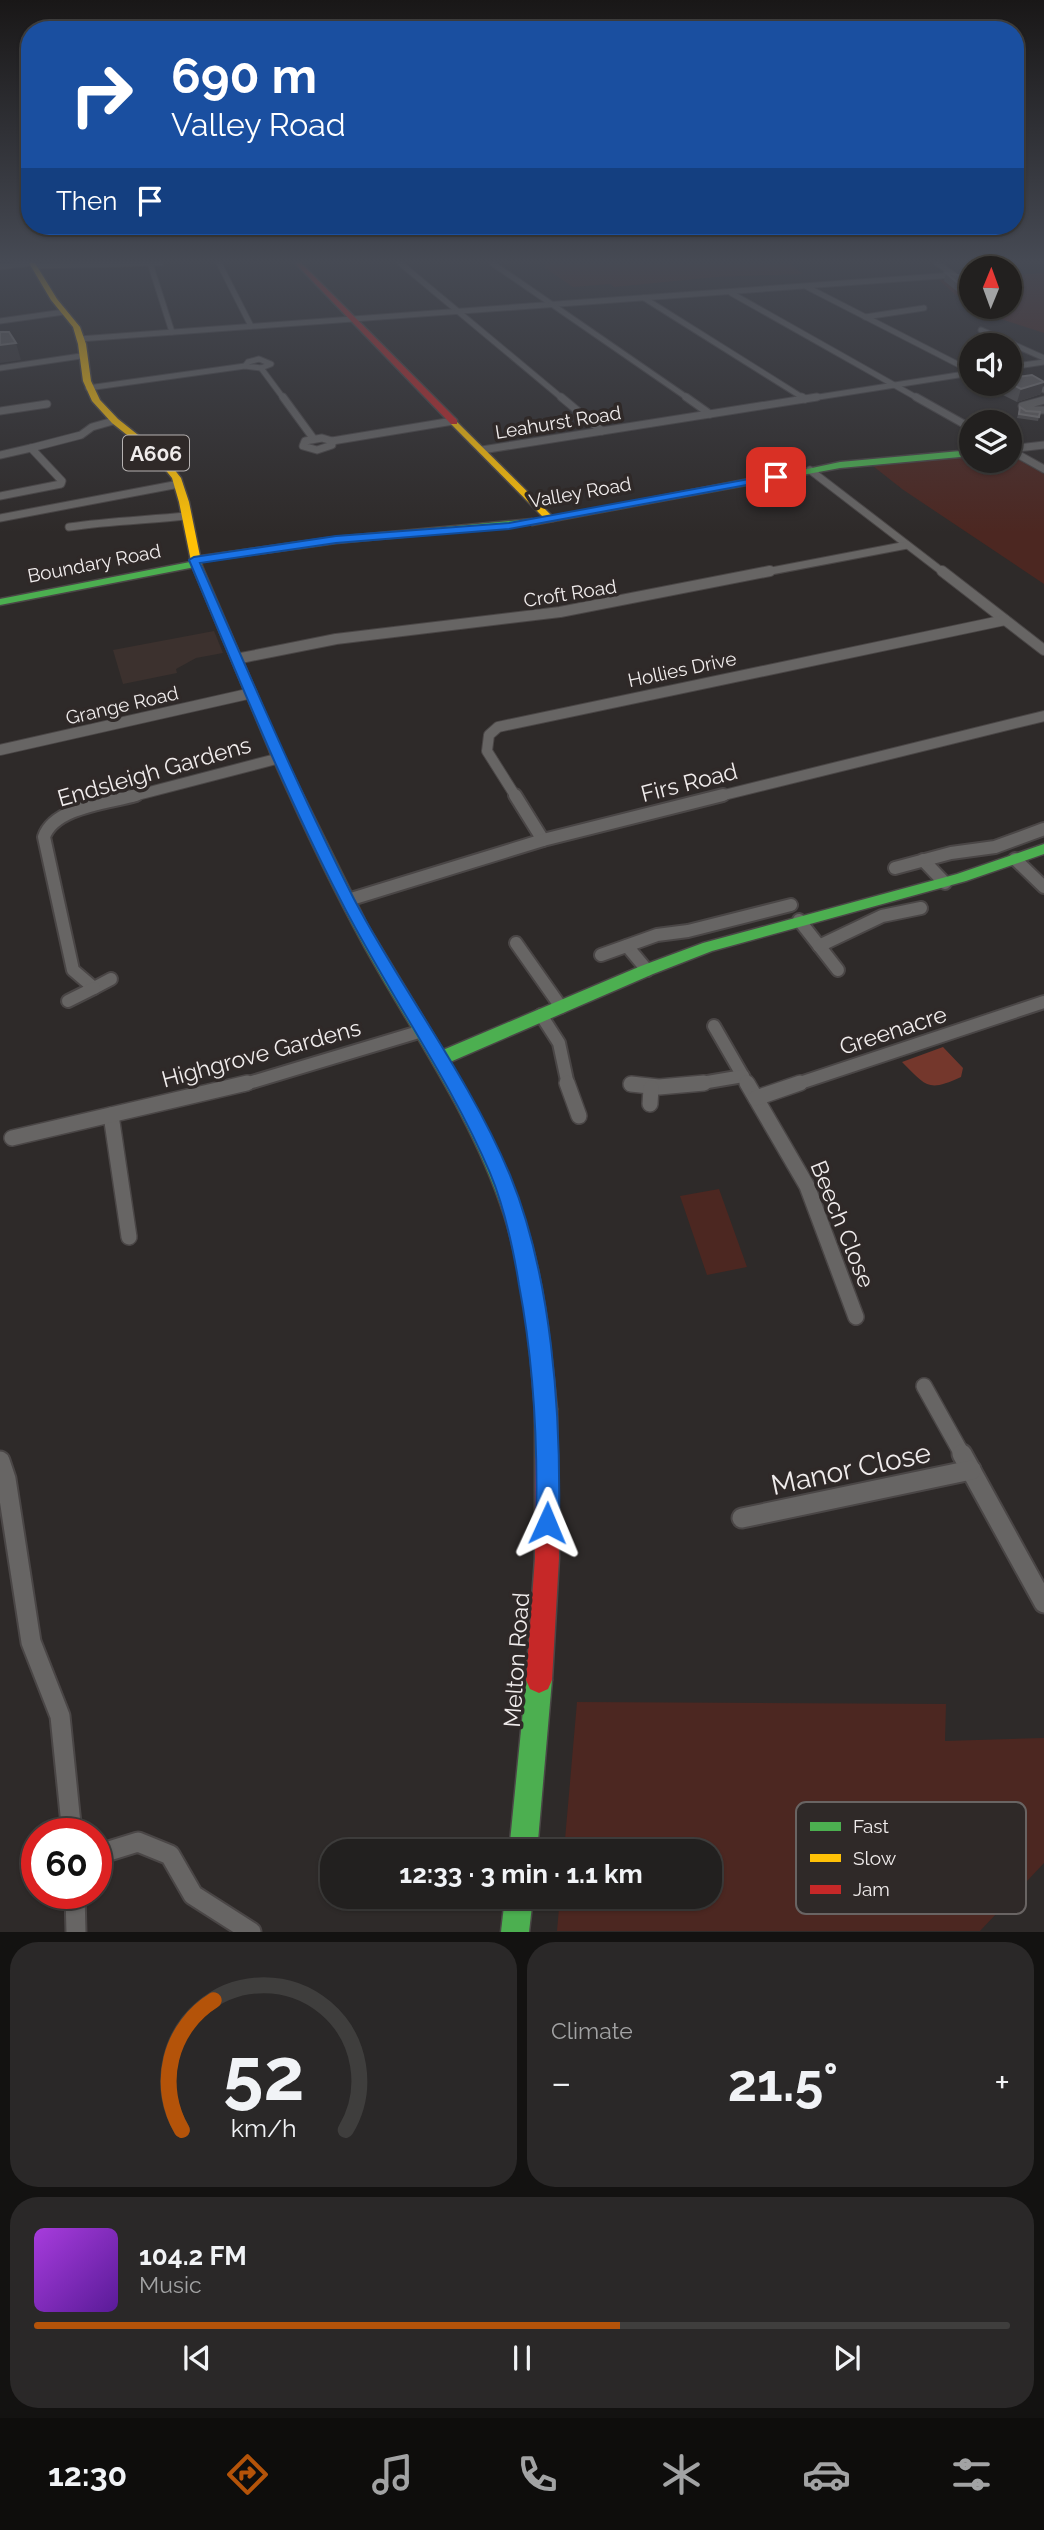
<!DOCTYPE html>
<meta charset="utf-8">
<style>
:root{--surface:#22201f;--page:#2a2828;--text:#f1f3f6;--muted:#a2a3a4;--line:#3f3e3d;--accent:#b45309}
body{margin:0;font-family:Raleway,sans-serif;background:var(--page);color:var(--text);height:100vh;display:flex;flex-direction:column;font-size:26px;white-space:nowrap}
*{box-sizing:border-box;margin:0}
p{font-size:23px;color:var(--muted)}
.icon{flex:none;width:38px;height:38px;fill:none;stroke:currentColor;stroke-width:2;stroke-linecap:round;stroke-linejoin:round}
.map{position:relative;height:1932px;overflow:hidden}
.drawer{display:flex;flex-direction:column;gap:10px;padding:10px;background:#131211;flex:1}
.drawer>*{flex:none}
.guide{position:absolute;left:21px;top:21px;width:1003px;height:214px;border-radius:28px;box-shadow:0 2px 5px #0004,0 0 0 2px var(--line);background:#1a4fa0;color:#fff;overflow:hidden}
.needle{width:46px;rotate:1deg}
.tools{position:absolute;left:959px;top:256px;display:grid;gap:14px}
.tools a{display:grid;place-items:center;width:63px;height:63px;border-radius:50%;background:var(--surface);box-shadow:0 2px 5px #0004,0 0 0 2px var(--line);font-size:35px}
.speed{position:absolute;left:21px;top:1818px;display:flex;gap:14px;font-size:35px;font-weight:700;text-align:center}
.speed>*{display:grid;place-content:center;width:91px;height:91px;border-radius:50%;background:var(--surface);box-shadow:0 2px 5px #0004,0 0 0 2px var(--line);line-height:1}
.speed .limit{border:10px solid #d22;background:#fff;color:#111}
.pin{position:absolute;display:grid;place-items:center;width:60px;height:60px;color:#fff;margin:-30px;border-radius:14px;box-shadow:0 4px 10px #0006}
.me{position:absolute;width:77px;margin:-38px;rotate:1deg;stroke-linejoin:round;filter:drop-shadow(0 0 5px #0008)}
.turn{display:flex;align-items:center;gap:24px;height:147px;padding:0 35px;font-size:32px}
.turn .icon{width:91px;height:91px;stroke-width:2.5}
.turn b{display:block;font-size:49px;line-height:60px}
.then{display:flex;align-items:center;height:66px;padding:0 35px;background:#0003;gap:14px;font-size:26px}
.big{font-size:52px;font-weight:700;line-height:1.1}
.drawer .card{flex:1;display:flex;flex-direction:column;justify-content:center;gap:10px;min-width:0;padding:0 24px;border-radius:28px;background:var(--page)}
.drawer .dial{align-items:center;gap:0}
.dial svg{height:182px;overflow:visible;fill:none;stroke:var(--line);stroke-width:7;stroke-linecap:round;text-anchor:middle}
.dial text{fill:var(--text);stroke:none}
.song{display:flex;align-items:center;gap:21px}
.cover{width:84px;height:84px;border-radius:10px;background:linear-gradient(135deg,hsl(280 70% 55%),hsl(270 70% 35%))}
.played{height:7px;border-radius:4px;background:linear-gradient(90deg,var(--accent) 60%,var(--line) 60%)}
.keys{display:flex;justify-content:space-around;direction:ltr}
.heat{display:flex;justify-content:space-between;align-items:center;font-size:38px;direction:ltr}
.drawer .tiles{flex:1;display:grid;gap:10px;grid-template-columns:1fr 1fr}
.card:last-child{grid-column:span 2}
.trip{position:absolute;left:320px;top:1839px;width:402px;height:70px;border-radius:28px;background:var(--surface);box-shadow:0 2px 5px #0004,0 0 0 2px var(--line);font-weight:700;line-height:70px;text-align:center}
.tabs{display:flex;height:112px;justify-content:space-around;align-items:center;background:#0e0d0c;color:var(--muted)}
.tabs .icon{width:49px;height:49px}
.tabs .active{color:var(--accent)}
.tabs b{font-size:32px;color:var(--text)}
.map>svg:first-child{display:block}
.built{fill:#3c312e}
.green{fill:#4c2721}
.forest{fill:#74372c}
.lines{fill:none;stroke-linecap:round;stroke-linejoin:round}
.street-far5-casing{stroke:#4a4646;stroke-width:7}
.street-far4-casing{stroke:#4a4646;stroke-width:9}
.street-far3-casing{stroke:#4a4646;stroke-width:12}
.street-far2-casing{stroke:#4a4646;stroke-width:16}
.street-far1-casing{stroke:#4a4646;stroke-width:18}
.street-casing{stroke:#4a4646;stroke-width:23}
.fast-casing{stroke:#4a4646;stroke-width:3}
.slow-casing{stroke:#4a4646;stroke-width:3}
.jam-casing{stroke:#4a4646;stroke-width:3}
.street-far5{stroke:#676564;stroke-width:5}
.street-far4{stroke:#676564;stroke-width:7}
.street-far3{stroke:#676564;stroke-width:10}
.street-far2{stroke:#676564;stroke-width:12}
.street-far1{stroke:#676564;stroke-width:15}
.street{stroke:#676564;stroke-width:19}
.fast{fill:#4caf50;fill-rule:evenodd}
.slow{fill:#ffc107;fill-rule:evenodd}
.jam{fill:#c62828;fill-rule:evenodd}
.wall{fill:#514e4e}
.shaded-wall{fill:#3c3838}
.building{fill:#625f5f;stroke:#787575;stroke-width:2}
.route{fill:#1a73e8;stroke:#114b97;stroke-width:2}
.labels{text-anchor:middle;dominant-baseline:central;stroke-width:7;stroke-linejoin:round;paint-order:stroke}
.far-street-label{font-size:19px;fill:#f0ecec;stroke:#2f2928}
.shield{fill:#2f2928;stroke:#b6b2b1;stroke-width:2}
.shield-label{font-size:21px;font-weight:bold;fill:#f0ecec}
.street-label{font-size:23px;fill:#f0ecec;stroke:#2f2928}
.near-street-label{font-size:28px;fill:#f0ecec;stroke:#2f2928}
.key{fill:#2f2928;stroke:#696463;stroke-width:2}
.key-label{font-size:19px;fill:#f0ecec}
</style>
<div class="map">
<svg width="1044" height="1932" viewBox="0 0 1044 1932">
<rect width="100%" height="100%" fill="#2e2a29"/>
<!-- built -->
<polygon class="built" points="214,631 223,653 196,658 176,669 177,673 123,684 113,650"/>
<!-- green -->
<g class="green">
<polygon points="543,263 789,263 803,274 716,277 614,287 610,284 573,287 544,267 547,266"/>
<path d="M1044,273V333C997,317 977,316 939,280L971,277V306H1010V275Z"/>
<polygon points="1010,455 1044,474 1044,584 902,489 873,466 971,456 971,460 1010,460"/>
<polygon points="719,1189 747,1267 707,1275 680,1196"/>
<polygon points="577,1702 946,1704 945,1741 1044,1738 1044,1863 980,1931 557,1931 560,1897 710,1897 710,1852 564,1851"/>
</g>
<!-- forest -->
<path class="forest" d="M943,1047L963,1068L961,1077C928,1092 927,1087 902,1062Z"/>
<g class="lines">
<!-- street-far5 casing -->
<g class="street-far5-casing">
<g id="street-far5">
<polyline points="150,263 172,332"/>
<polyline points="219,263 251,326"/>
<polyline points="400,263 563,399"/>
<polyline points="492,263 689,399"/>
<polyline points="34,266 161,263"/>
<polyline points="0,267 32,263"/>
<polyline points="807,287 971,371"/>
<polyline points="731,293 919,399"/>
<polyline points="644,298 805,399"/>
<polyline points="865,317 924,308"/>
<polyline points="0,321 64,312"/>
<polyline points="981,330 1044,358"/>
<polyline points="79,339 954,275 937,263"/>
<polygon points="259,359 271,364 261,368 245,366 248,362"/>
<polyline points="1010,367 1044,362"/>
<polyline points="0,368 81,356"/>
<polyline points="261,368 284,399"/>
<polyline points="1010,373 1044,390"/>
<polyline points="88,388 245,366"/>
<polyline points="806,399 971,373"/>
</g>
</g>
<!-- street-far4 casing -->
<g class="street-far4-casing">
<g id="street-far4">
<polyline points="283,397 313,438"/>
<polyline points="561,397 602,431"/>
<polyline points="686,397 710,414"/>
<polyline points="802,397 805,399"/>
<polyline points="916,397 971,428"/>
<polyline points="1044,400 1022,406 1026,410 1044,410"/>
<polyline points="0,411 47,404"/>
<polygon points="322,438 332,441 332,445 317,450 303,446 305,441"/>
<polyline points="332,441 453,421"/>
<polyline points="1010,449 1044,445"/>
<polyline points="482,450 817,397"/>
<polyline points="1010,450 1044,469"/>
<polyline points="0,455 31,448"/>
<polyline points="810,470 944,573"/>
<polyline points="0,496 61,484 62,481 31,448 81,435 92,427 113,421"/>
<polyline points="0,518 179,484"/>
<path d="M69,527C108,521 147,520 186,516"/>
<polyline points="761,573 907,545"/>
</g>
</g>
<!-- street-far3 casing -->
<g class="street-far3-casing">
<g id="street-far3">
<polyline points="942,571 1044,650"/>
<polyline points="236,659 336,639 560,612 770,571"/>
<polyline points="0,750 252,693"/>
<polyline points="130,797 280,758"/>
<polyline points="516,797 487,751 489,735 498,727 1005,620"/>
<polyline points="716,797 1044,716"/>
</g>
</g>
<!-- street-far2 casing -->
<g class="street-far2-casing">
<g id="street-far2">
<polyline points="515,795 543,840"/>
<polyline points="1015,859 1044,887"/>
<polyline points="923,860 945,883"/>
<polyline points="895,868 951,853 995,847 1044,829"/>
<polyline points="348,900 543,840 723,795"/>
<polyline points="799,920 838,970"/>
<polyline points="516,943 561,1007"/>
<polyline points="627,946 647,970"/>
<polyline points="819,946 882,916 921,908"/>
<polyline points="601,955 657,935 688,931 791,905"/>
<path d="M111,979L94,988L73,970L44,837C54,807 108,803 136,795"/>
<polyline points="68,1001 94,988"/>
<polyline points="541,1015 559,1043 568,1085"/>
<polyline points="714,1026 748,1085"/>
<polyline points="631,1084 640,1085"/>
<polyline points="242,1085 422,1031"/>
<polyline points="690,1085 743,1076"/>
<polyline points="794,1085 1044,1002"/>
</g>
</g>
<!-- street-far1 casing -->
<g class="street-far1-casing">
<g id="street-far1">
<polyline points="567,1083 579,1116"/>
<polyline points="747,1083 807,1186 856,1317"/>
<polyline points="631,1084 659,1087 704,1083"/>
<polyline points="756,1098 800,1083"/>
<polyline points="650,1104 651,1088"/>
<polyline points="111,1115 129,1237"/>
<polyline points="12,1138 247,1083"/>
<polyline points="924,1386 963,1456"/>
</g>
</g>
<!-- street casing -->
<g class="street-casing">
<g id="street">
<polyline points="962,1454 1044,1603"/>
<polyline points="0,1461 6,1479 31,1642 60,1716 72,1834"/>
<polyline points="742,1518 971,1470"/>
<polyline points="96,1855 138,1842 170,1855 193,1895 251,1932"/>
<polyline points="75,1894 76,1932"/>
</g>
</g>
<!-- fast casing -->
<g class="fast-casing">
<g id="fast">
<polygon points="971,450 971,456 840,468 775,480 770,477 840,462"/>
<polygon points="532,519 537,522 535,524 336,543 199,562 199,566 195,567 0,605 0,599 190,562 190,558 194,557 336,537"/>
<path d="M276,748L282,752L367,924L443,1050L641,966L703,943L957,874L1044,844V854L966,881L712,951L653,974L450,1062C483,1118 513,1176 530,1238C546,1294 551,1352 557,1409L554,1417L546,1420L538,1417L535,1409C530,1344 524,1278 504,1215C473,1119 414,1036 365,948C330,884 299,818 270,752Z"/>
<polygon points="539,1667 548,1671 552,1680 537,1852 509,1852 526,1680 530,1671"/>
<polygon points="505,1897 533,1897 529,1932 501,1932"/>
</g>
</g>
<!-- slow casing -->
<g class="slow-casing">
<g id="slow">
<polygon points="29,263 35,263 57,299 80,327 86,344 91,381 100,400 118,419 162,454 181,478 189,502 202,566 282,752 281,755 271,755 270,752 192,566 179,502 172,478 156,458 112,423 92,401 83,381 78,344 73,327 51,300"/>
<polygon points="454,419 553,517 553,521 547,521 451,424 451,420"/>
</g>
</g>
<!-- jam casing -->
<g class="jam-casing">
<g id="jam">
<polygon points="295,263 301,263 457,420 457,424 451,424"/>
<polygon points="775,474 780,477 778,479 532,525 527,522"/>
<polygon points="546,1398 554,1401 557,1409 559,1558 552,1680 548,1689 539,1693 530,1689 526,1680 535,1558 535,1409 538,1401"/>
</g>
</g>
<!-- street-far5 -->
<use href="#street-far5" class="street-far5"/>
<!-- street-far4 -->
<use href="#street-far4" class="street-far4"/>
<!-- street-far3 -->
<use href="#street-far3" class="street-far3"/>
<!-- street-far2 -->
<use href="#street-far2" class="street-far2"/>
<!-- street-far1 -->
<use href="#street-far1" class="street-far1"/>
<!-- street -->
<use href="#street" class="street"/>
<!-- fast -->
<use href="#fast" class="fast"/>
<!-- slow -->
<use href="#slow" class="slow"/>
<!-- jam -->
<use href="#jam" class="jam"/>
</g>
<!-- wall -->
<g class="wall">
<polygon points="946,273 971,277 963,296 944,281"/>
<polygon points="1002,383 1010,383 1041,394 1017,402 999,393"/>
<polygon points="1020,407 1026,411 1039,417 1038,421 1017,418"/>
</g>
<!-- shaded-wall -->
<g class="shaded-wall">
<polygon points="971,280 971,285 963,296 965,289"/>
<polygon points="16,343 21,360 0,363 0,345"/>
<polygon points="1044,382 1041,394 1017,402 1021,389"/>
</g>
<!-- building -->
<g class="building">
<polygon points="946,273 971,277 971,280 965,289"/>
<polygon points="0,332 9,332 16,343 0,345"/>
<polygon points="1032,375 1044,382 1021,389 1010,383 1010,378"/>
<polygon points="1020,407 1026,411 1040,412 1039,417 1019,414"/>
</g>
<!-- sky -->
<linearGradient id="sky" x2="0" y2="1"><stop stop-color="#191717"/><stop offset="0.49" stop-color="#464a54"/><stop offset="1" stop-color="#464a54" stop-opacity="0"/></linearGradient>
<rect width="1044" height="533" fill="url(#sky)"/>
<!-- route -->
<path class="route" d="M776,474L779,475V479L509,529L336,543L200,563C250,675 298,789 354,899C403,992 469,1077 510,1175C552,1277 561,1412 559,1523L556,1531L547,1534L539,1531L536,1523C538,1443 534,1364 519,1285C513,1247 505,1209 490,1173C449,1077 387,992 340,899C283,789 237,674 189,560L194,557L336,536L509,523Z"/>
<g class="labels">
<!-- far-street labels -->
<g class="far-street-label">
<text transform="translate(558 422) rotate(-9)">Leahurst Road</text>
<text transform="translate(580 492) rotate(-10)">Valley Road</text>
<text transform="translate(94 563) rotate(-11)">Boundary Road</text>
<text transform="translate(570 593) rotate(-9)">Croft Road</text>
<text transform="translate(682 669) rotate(-12)">Hollies Drive</text>
<text transform="translate(122 705) rotate(-13)">Grange Road</text>
</g>
<!-- shield labels -->
<rect class="shield" x="123" y="435.5" width="66" height="35" rx="5"/>
<g class="shield-label">
<text x="156" y="453">A606</text>
</g>
<!-- street labels -->
<g class="street-label">
<text transform="translate(154 771) rotate(-16)">Endsleigh Gardens</text>
<text transform="translate(689 782) rotate(-14)">Firs Road</text>
<text transform="translate(893 1030) rotate(-18)">Greenacre</text>
<text transform="translate(261 1053) rotate(-15)">Highgrove Gardens</text>
<text transform="translate(843 1224) rotate(68)">Beech Close</text>
<text transform="translate(516 1660) rotate(-86)">Melton Road</text>
</g>
<!-- near-street labels -->
<g class="near-street-label">
<text transform="translate(851 1469) rotate(-12)">Manor Close</text>
</g>
</g>
<!-- legend -->
<rect x="796" y="1802" width="230" height="112" rx="10" class="key"/>
<rect x="810" y="1822" width="31" height="9" fill="#4caf50"/>
<rect x="810" y="1854" width="31" height="8" fill="#ffc107"/>
<rect x="810" y="1885" width="31" height="9" fill="#c62828"/>
<g class="key-label">
<text x="853" y="1833">Fast</text>
<text x="853" y="1865">Slow</text>
<text x="853" y="1896">Jam</text>
</g>
</svg>
<div class="tools">
<a><svg class="needle" viewBox="-14 -14 28 28"><path d="M0-13l5 13h-10z" fill="#e53935"/><path d="M0 13l5-13h-10z" fill="#a2a3a4"/></svg></a>
<a><svg class="icon" aria-label="sound" viewBox="0 0 24 24"><path d="M4 9h4l5-4v14l-5-4H4zM17 9q2 3 0 6"/></svg></a>
<a><svg class="icon" aria-label="layers" viewBox="0 0 24 24"><path d="M12 4l9 5-9 5-9-5zM3 14l9 5 9-5"/></svg></a>
</div>
<div class="speed"><div class="limit">60</div></div>
<div class="pin" style="left:776px;top:477px;background:#d93025"><svg class="icon" aria-label="arrive" viewBox="0 0 24 24"><path d="M6 21V4h12l-3 4 3 4H6"/></svg></div>
<svg class="me" style="left:547px;top:1523px" viewBox="-20 -20 40 40"><path d="M0-17L14 15 0 8-14 15z" fill="#1a73e8" stroke="#fff" stroke-width="4"/></svg>
<div class="trip">12:33 · 3 min · 1.1 km</div>
<div class="guide">
<div class="turn"><svg class="icon" aria-label="right" viewBox="0 0 24 24"><path d="M7 20v-9h11M14 6l5 5-5 5"/></svg><div><b>690 m</b>Valley Road</div></div>
<div class="then">Then<svg class="icon" aria-label="arrive" viewBox="0 0 24 24"><path d="M6 21V4h12l-3 4 3 4H6"/></svg></div>
</div>
</div>
<section class="drawer">
<div class="tiles">
<div class="card dial"><svg viewBox="0 0 100 80">
<path d="M14 69A42 42 0 1 1 86 69"/>
<path d="M14 69A42 42 0 0 1 28 12" stroke="#b45309"/>
<text x="50" y="56" font-size="32" font-weight="700">52</text>
<text x="50" y="72" font-size="11">km/h</text>
</svg></div>
<div class="card"><p>Climate</p>
<div class="heat"><a>−</a><b class="big">21.5°</b><a>+</a></div>
</div>
<div class="card">
<div class="song"><i class="cover"></i><div><b>104.2 FM</b><p>Music</p></div></div>
<div class="played"></div>
<div class="keys"><svg class="icon" aria-label="previous" viewBox="0 0 24 24"><path d="M18 5L8 12l10 7zM5 5v14"/></svg><svg class="icon" aria-label="pause" viewBox="0 0 24 24"><path d="M8 5v14M16 5v14"/></svg><svg class="icon" aria-label="next" viewBox="0 0 24 24"><path d="M6 5l10 7-10 7zM19 5v14"/></svg></div>
</div>
</div>
</section>
<nav class="tabs">
<b>12:30</b>
<svg class="icon active" aria-label="directions" viewBox="0 0 24 24"><path d="M12 3l9 9-9 9-9-9zM9 14v-3h6M13 9l2 2-2 2"/></svg>
<svg class="icon" aria-label="music" viewBox="0 0 24 24"><path d="M9 18V5l10-2v13"/><circle cx="6" cy="18" r="3"/><circle cx="16" cy="16" r="3"/></svg>
<svg class="icon" aria-label="phone" viewBox="0 0 24 24"><path d="M5 4h4l2 5-3 2q2 4 5 5l2-3 5 2v4C11 20 4 13 5 4z"/></svg>
<svg class="icon" aria-label="climate" viewBox="0 0 24 24"><path d="M12 3v18M4 7l16 10M4 17L20 7"/></svg>
<svg class="icon" aria-label="car" viewBox="0 0 24 24"><path d="M5 17H2v-5l4-1 3-4h7l3 4 3 1v5h-3M9 17h6M6 11h13"/><circle cx="7" cy="17" r="2"/><circle cx="17" cy="17" r="2"/></svg>
<svg class="icon" aria-label="filters" viewBox="0 0 24 24"><path d="M4 7h16M4 17h16"/><circle cx="9" cy="7" r="2"/><circle cx="15" cy="17" r="2"/></svg>
</nav>
